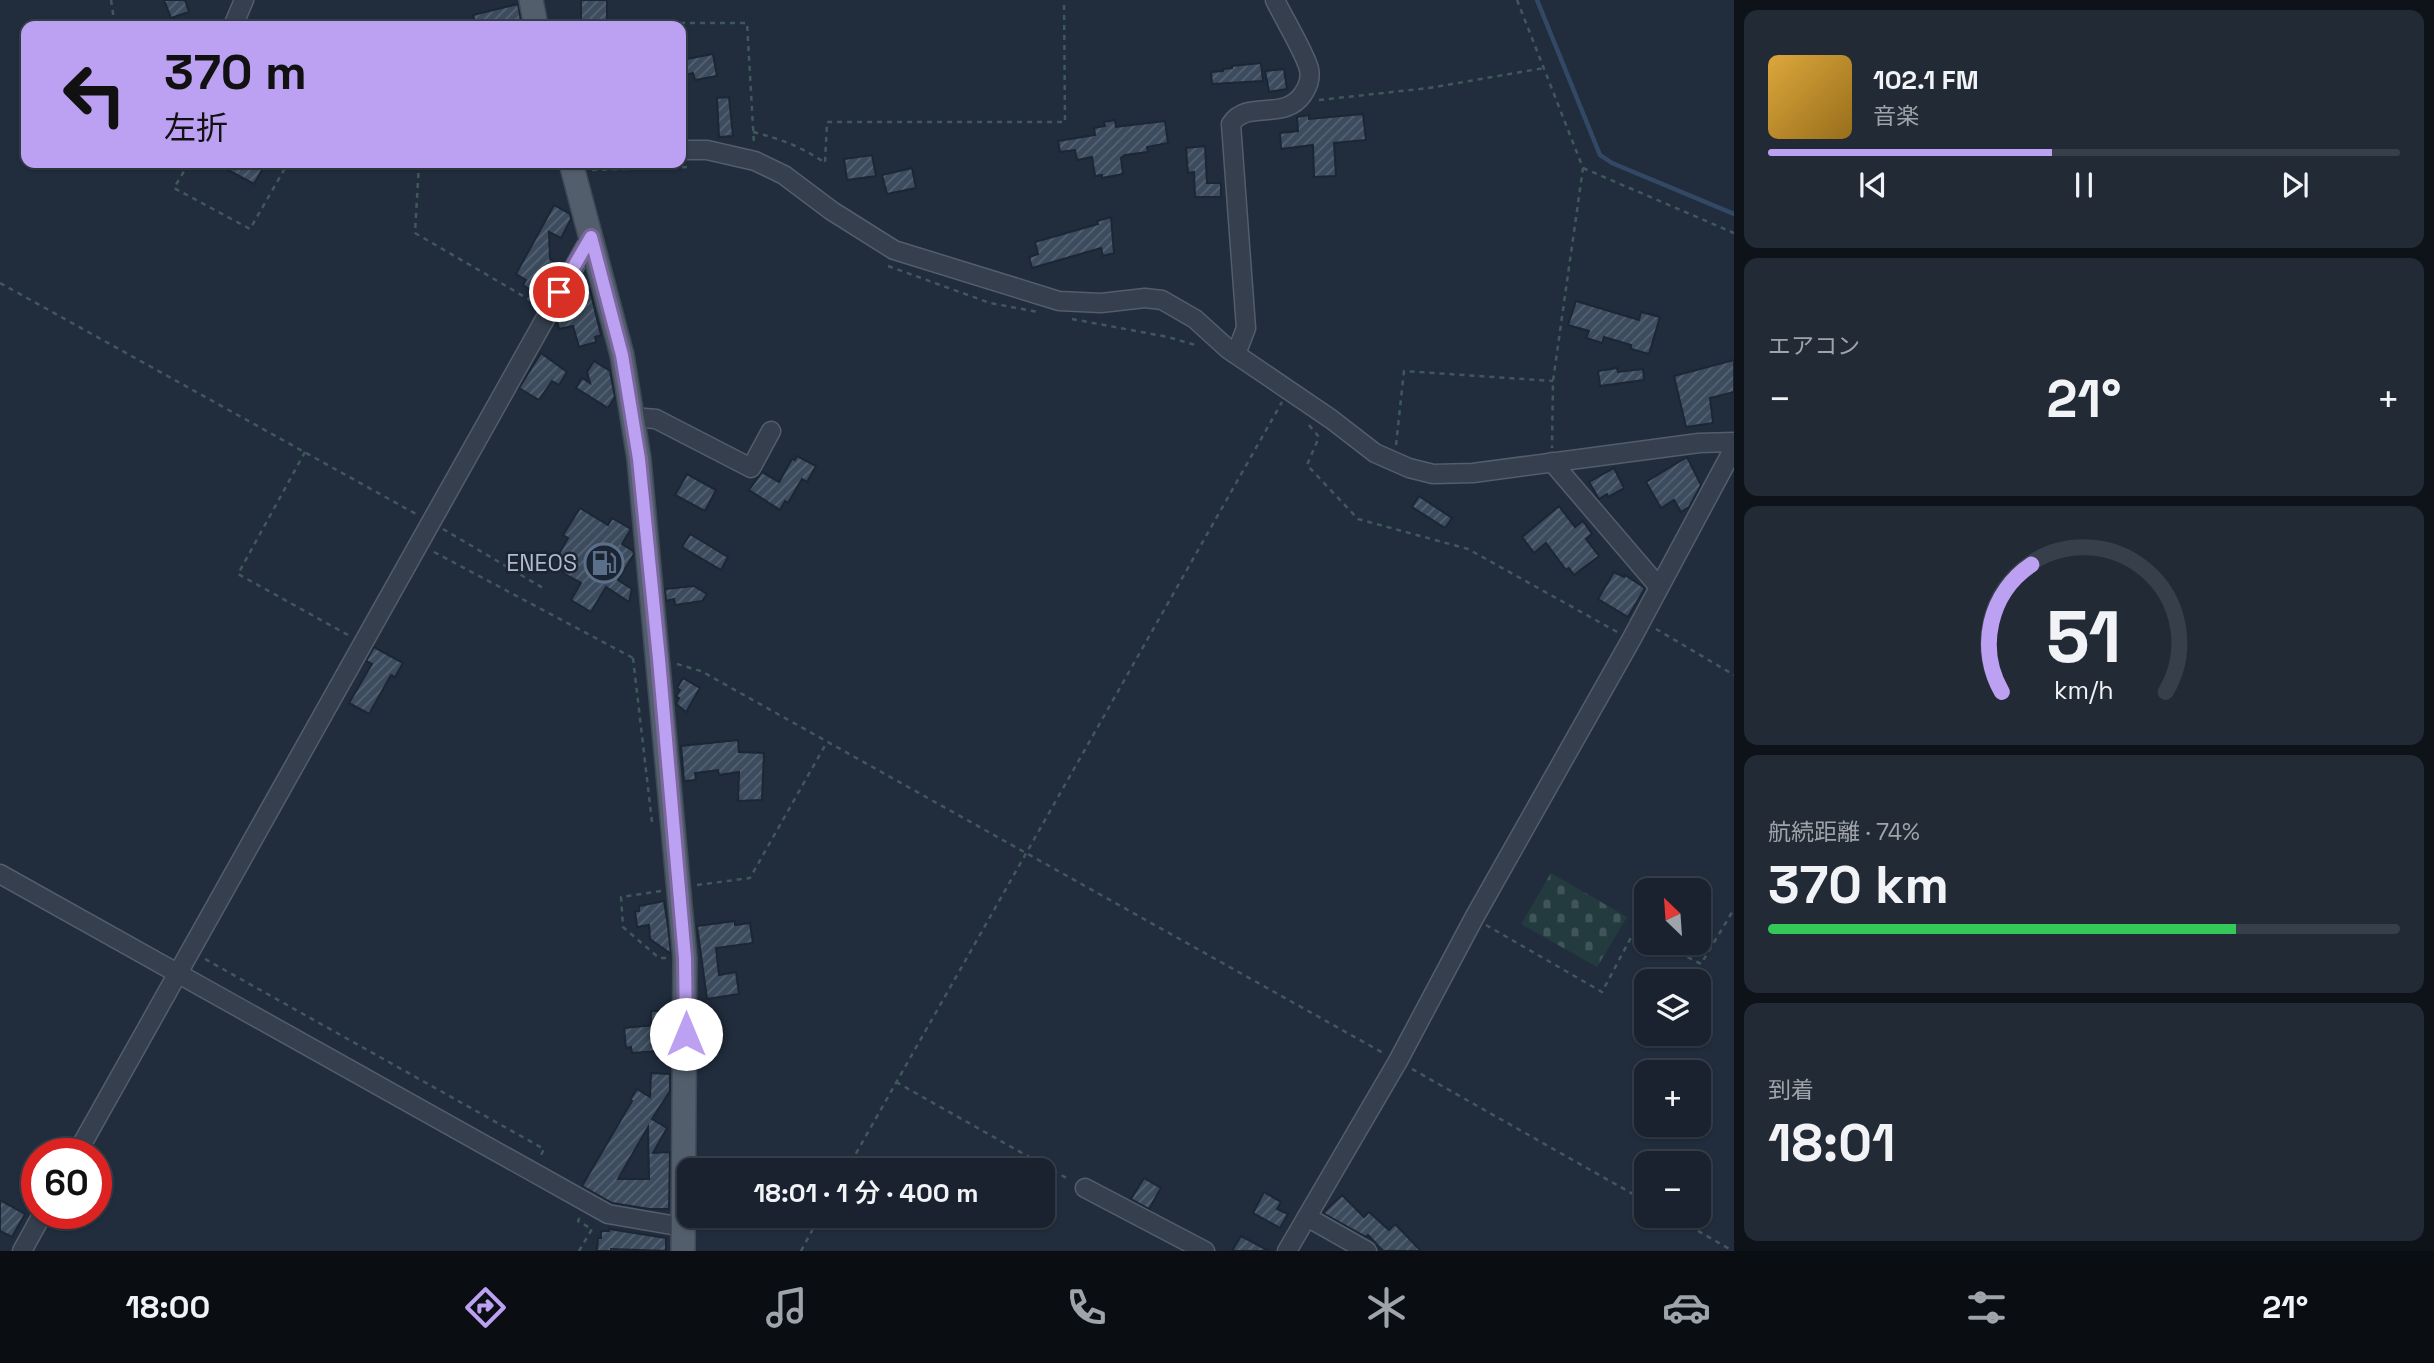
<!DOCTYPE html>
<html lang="ja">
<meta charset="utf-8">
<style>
:root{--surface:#19222e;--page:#222a36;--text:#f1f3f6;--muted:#9fa4aa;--line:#373f4a;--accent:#bca0f2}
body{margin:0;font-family:"Space Grotesk","Noto Sans JP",sans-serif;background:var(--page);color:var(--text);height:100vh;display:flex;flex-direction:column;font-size:26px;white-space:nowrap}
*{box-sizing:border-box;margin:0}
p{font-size:23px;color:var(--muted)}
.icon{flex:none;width:38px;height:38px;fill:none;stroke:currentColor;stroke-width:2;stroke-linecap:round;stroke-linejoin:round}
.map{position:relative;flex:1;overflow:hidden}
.panel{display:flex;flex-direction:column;gap:10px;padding:10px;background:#0e1319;width:700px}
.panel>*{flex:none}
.banner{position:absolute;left:21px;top:21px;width:665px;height:147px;border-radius:14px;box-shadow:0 2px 5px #0004,0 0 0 2px var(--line);background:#bca0f2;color:#111;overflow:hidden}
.needle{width:46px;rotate:335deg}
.tools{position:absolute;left:1634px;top:878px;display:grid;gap:14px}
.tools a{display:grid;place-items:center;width:77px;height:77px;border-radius:14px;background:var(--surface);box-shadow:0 2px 5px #0004,0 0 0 2px var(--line);font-size:35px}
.speed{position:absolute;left:21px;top:1138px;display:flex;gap:14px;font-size:35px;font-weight:700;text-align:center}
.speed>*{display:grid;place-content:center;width:91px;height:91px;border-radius:50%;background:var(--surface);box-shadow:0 2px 5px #0004,0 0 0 2px var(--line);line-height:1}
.speed .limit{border:10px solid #d22;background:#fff;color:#111}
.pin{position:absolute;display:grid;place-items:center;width:60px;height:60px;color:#fff;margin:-30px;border:4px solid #fff;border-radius:50%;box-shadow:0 2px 7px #0007}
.me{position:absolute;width:77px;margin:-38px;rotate:0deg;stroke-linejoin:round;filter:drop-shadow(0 0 5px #0008)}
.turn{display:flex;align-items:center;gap:24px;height:147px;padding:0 28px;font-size:32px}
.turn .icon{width:91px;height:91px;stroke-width:2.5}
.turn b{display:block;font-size:49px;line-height:60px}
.big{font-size:52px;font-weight:600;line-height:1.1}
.panel .widget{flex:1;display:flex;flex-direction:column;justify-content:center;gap:10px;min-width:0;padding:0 24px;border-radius:14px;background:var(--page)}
.panel .dial{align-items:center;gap:0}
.dial svg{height:182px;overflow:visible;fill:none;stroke:var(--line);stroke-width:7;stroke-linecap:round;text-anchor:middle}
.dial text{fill:var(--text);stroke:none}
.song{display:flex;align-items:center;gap:21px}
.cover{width:84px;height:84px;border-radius:10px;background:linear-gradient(135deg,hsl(40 70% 55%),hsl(40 70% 35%))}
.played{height:7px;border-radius:4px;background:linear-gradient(90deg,var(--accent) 45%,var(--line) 45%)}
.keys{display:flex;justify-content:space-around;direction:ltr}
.heat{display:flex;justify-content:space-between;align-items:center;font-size:38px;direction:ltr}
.charge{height:10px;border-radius:5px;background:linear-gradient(90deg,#34c759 74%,var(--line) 0)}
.trip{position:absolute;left:677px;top:1158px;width:378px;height:70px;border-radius:14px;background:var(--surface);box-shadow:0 2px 5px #0004,0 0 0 2px var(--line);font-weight:600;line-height:70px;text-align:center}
.tab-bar{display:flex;height:112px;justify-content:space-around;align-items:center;background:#0a0e12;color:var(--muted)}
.tab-bar .icon{width:49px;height:49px}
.tab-bar .selected{color:var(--accent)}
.tab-bar b{font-size:32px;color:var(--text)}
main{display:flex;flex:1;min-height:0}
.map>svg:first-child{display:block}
.cemetery{fill:url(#cemetery-stones)}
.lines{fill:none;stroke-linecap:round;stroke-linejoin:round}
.stream{stroke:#334865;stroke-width:4.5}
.building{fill:url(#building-hatch);stroke:#1c2634;stroke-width:2;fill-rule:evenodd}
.minor-casing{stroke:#535d6b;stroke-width:21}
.major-casing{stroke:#3e4856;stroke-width:26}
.path{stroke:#41585b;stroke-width:2.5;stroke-dasharray:5 5;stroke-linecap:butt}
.minor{stroke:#353f4d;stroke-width:18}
.major{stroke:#535e6d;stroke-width:23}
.route-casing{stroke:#7a689d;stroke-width:18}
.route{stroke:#bca0f2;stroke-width:12}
.labels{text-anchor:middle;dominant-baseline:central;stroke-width:5;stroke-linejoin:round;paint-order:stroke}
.poi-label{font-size:23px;fill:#b0bac9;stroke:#1a2432;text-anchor:end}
</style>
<main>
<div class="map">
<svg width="1734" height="1251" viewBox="0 0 1734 1251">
<defs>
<pattern id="cemetery-stones" width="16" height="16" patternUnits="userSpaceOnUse" patternTransform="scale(1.75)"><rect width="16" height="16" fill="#233b3e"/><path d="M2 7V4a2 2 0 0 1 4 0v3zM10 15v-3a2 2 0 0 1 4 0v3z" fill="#405559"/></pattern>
<pattern id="building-hatch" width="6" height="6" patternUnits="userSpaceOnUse" patternTransform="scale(1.75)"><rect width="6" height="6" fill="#3c4b5d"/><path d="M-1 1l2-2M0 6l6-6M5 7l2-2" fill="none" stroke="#566373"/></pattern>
</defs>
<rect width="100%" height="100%" fill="#212d3d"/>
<!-- cemetery -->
<polygon class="cemetery" points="1551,873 1627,917 1597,967 1521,924"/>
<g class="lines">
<!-- stream -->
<polyline class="stream" points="1537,0 1600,155 1612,163 1734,214"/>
</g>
<!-- building -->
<g class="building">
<polygon points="164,0 185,0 189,12 171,18"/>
<rect x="581" y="0" width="26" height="26"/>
<polygon points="518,4 522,26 476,26 473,15"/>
<polygon points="713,54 717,76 695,80 693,73 681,76 681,60"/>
<polygon points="1261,63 1263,81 1212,84 1211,72 1223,71 1223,69 1232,68 1232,66"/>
<polygon points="1284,69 1287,89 1269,92 1265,71"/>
<polygon points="729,97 733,136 719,137 717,98"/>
<polygon points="1363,114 1366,140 1334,143 1336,176 1314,177 1313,145 1281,149 1280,133 1298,131 1297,117 1309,115 1309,119"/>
<polygon points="1115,120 1116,127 1165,121 1168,143 1147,147 1148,152 1125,155 1121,158 1123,174 1102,178 1102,175 1095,176 1092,157 1077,160 1075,150 1060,152 1058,141 1095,135 1094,128 1105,126 1104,122"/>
<polygon points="1205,146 1207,183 1221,183 1221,197 1195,197 1194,172 1188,173 1186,148"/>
<polygon points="872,155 876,176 847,180 844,159"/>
<polygon points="215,163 266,163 254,184"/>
<polygon points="912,168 916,188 887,194 882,175"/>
<polygon points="554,205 570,214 571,219 561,238 549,232 550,259 554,262 541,283 548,287 542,297 523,285 526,280 516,274"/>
<polygon points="1111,217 1114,253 1103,256 1101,248 1032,268 1029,257 1038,254 1035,242 1098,224 1097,221"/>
<polygon points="590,290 601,335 595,337 596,342 579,347 573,326 559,329 557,321 565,307 570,306 569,300 579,297 578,294"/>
<polygon points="1576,301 1639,320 1641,312 1660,317 1649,354 1631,349 1631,345 1604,337 1602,343 1586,338 1589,331 1568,325"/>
<polygon points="541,353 567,372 559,385 552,381 539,400 519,388"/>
<polygon points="1734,360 1734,392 1710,398 1713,423 1686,427 1674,376"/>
<polygon points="594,361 610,371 615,397 608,408 576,388 582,378 590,383 587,372"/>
<polygon points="1617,368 1618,372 1643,369 1644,380 1600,386 1598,371"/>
<polygon points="797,456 816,466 807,482 802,479 788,503 785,501 780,510 749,490 762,472 779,482 792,459 795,460"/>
<polygon points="1687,457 1701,485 1689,507 1681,512 1674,500 1661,508 1646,482"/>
<polygon points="1614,468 1624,488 1608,497 1607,494 1599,499 1589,482"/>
<polygon points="687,474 716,490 705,511 675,495"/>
<polygon points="1419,496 1452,518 1445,528 1412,507"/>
<polygon points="1559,506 1575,527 1583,521 1592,534 1586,539 1599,556 1574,575 1569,568 1566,570 1546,543 1534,553 1522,537"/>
<polygon points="580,508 608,525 612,518 631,529 622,544 633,551 634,554 618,580 632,589 629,602 606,587 591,612 571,600 581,583 563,573 566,568 555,561 568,538 563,535"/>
<polygon points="690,534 728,557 721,570 682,547"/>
<polygon points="1614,572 1624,577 1625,575 1645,588 1628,617 1598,599"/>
<polygon points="694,586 707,594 702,601 675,605 674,599 666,601 665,589"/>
<polygon points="374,647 403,663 395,677 391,675 369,714 349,703 372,664 366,661"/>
<polygon points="683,678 700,688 686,712 676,704 679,698 676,696 680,690 677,688"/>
<polygon points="738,740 739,752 764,753 762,800 738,801 739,772 719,775 718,770 695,773 696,780 684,781 681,746"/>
<polygon points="664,901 668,926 671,954 650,939 649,925 637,927 635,911 639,911 639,906"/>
<polygon points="735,921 735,925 750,923 753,943 716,948 719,975 736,972 739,994 707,999 697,926"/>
<polygon points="651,1011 670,1011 670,1024 651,1025"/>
<polygon points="655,1025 658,1051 632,1053 631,1047 626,1048 624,1028"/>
<path d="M651,1073L670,1074V1091L652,1119L667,1128L653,1153L670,1152L669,1209H649L612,1203L582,1186L632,1101L630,1100L637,1089L650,1097ZM648,1127L649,1179H618Z"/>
<polygon points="1144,1178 1161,1188 1149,1209 1131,1199"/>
<polygon points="1264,1192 1281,1202 1277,1209 1288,1214 1280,1228 1253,1213"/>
<polygon points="1342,1195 1364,1217 1369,1212 1389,1230 1395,1224 1421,1251 1383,1251 1368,1235 1366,1237 1323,1213"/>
<polygon points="0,1200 25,1214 12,1237 0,1231"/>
<polygon points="609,1229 666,1238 666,1251 611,1249 611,1251 597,1251 598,1238 601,1238 601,1231 609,1231"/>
<polygon points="1241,1236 1269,1251 1232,1251"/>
</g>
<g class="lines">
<!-- minor casing -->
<g class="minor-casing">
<g id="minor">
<polyline points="233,26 244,0"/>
<polyline points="681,150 707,150 755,161 784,175 832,211 894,250 1059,301 1101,303 1145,298 1162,300 1195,319 1228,349 1331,419 1375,453 1409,468 1433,474 1473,473 1699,443 1734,442"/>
<path d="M1236,354L1246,328L1231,124C1247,99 1284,122 1303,94C1308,86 1311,79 1309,69C1305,53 1283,17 1275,0"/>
<polyline points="633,417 656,419 751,468 771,431"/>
<polyline points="1552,462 1659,587"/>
<polyline points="0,874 608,1214 683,1227"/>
<polyline points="77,1153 591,237"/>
<polyline points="1085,1188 1205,1251"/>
<polyline points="1307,1217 1367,1251"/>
<polyline points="22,1251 43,1213"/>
<polyline points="1287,1251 1398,1061 1474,918 1631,640 1734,448"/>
</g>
</g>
<!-- major casing -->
<g class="major-casing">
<g id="major">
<polyline points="531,0 536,26"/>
<polyline points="571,163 622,355 639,459 685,958 683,1251"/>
</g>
</g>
<!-- path -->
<g class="path">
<polyline points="111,0 115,26"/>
<polyline points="1517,0 1583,168 1553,381 1552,448"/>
<polyline points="630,23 747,23 754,144"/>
<polyline points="1319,100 1429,88 1544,68"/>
<path d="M753,132C781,139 802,147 825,163L827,122H1065L1064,0"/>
<polyline points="189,163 174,188 250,229 288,163"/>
<polyline points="419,163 415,233 537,304"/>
<polyline points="1583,168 1734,233"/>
<polyline points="592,170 687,167"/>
<polyline points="888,266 990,303 1038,312"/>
<polyline points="0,283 416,514"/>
<polyline points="1072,319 1168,337 1199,346"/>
<polyline points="1309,425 1319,437 1307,465 1358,519 1468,549 1619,633"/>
<polyline points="1396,445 1404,371 1553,381"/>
<polyline points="305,452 238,574 348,635"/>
<polyline points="443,529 543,588"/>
<polyline points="434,552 635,659"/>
<polyline points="1656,629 1734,675"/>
<polyline points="633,658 652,822"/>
<polyline points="677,664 701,671 1385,1054"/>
<polyline points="697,885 750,878 827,742"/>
<polyline points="661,891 621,897 623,927 659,958 666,958"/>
<polyline points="1486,925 1602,992 1635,930 1647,936"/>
<polyline points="1661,943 1701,964 1734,909"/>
<polyline points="205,959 544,1149 539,1159"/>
<polyline points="1412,1069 1647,1202"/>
<polyline points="896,1082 1070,1180"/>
<polyline points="846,1171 1282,402"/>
<polyline points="1672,1216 1733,1251"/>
<polyline points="579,1251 592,1229 578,1221 580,1217"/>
<polyline points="801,1251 820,1216"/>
</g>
<!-- minor -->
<use href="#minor" class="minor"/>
<!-- major -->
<use href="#major" class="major"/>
</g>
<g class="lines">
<!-- route casing -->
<g class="route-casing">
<polyline id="route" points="559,292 591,237 622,355 639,459 659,659 685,958 686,1034"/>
</g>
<!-- route -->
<use href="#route" class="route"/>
</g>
<!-- icons -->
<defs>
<g id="fuel-ring" transform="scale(2.0125)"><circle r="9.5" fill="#1a2432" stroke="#5c6f8a" stroke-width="1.5"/><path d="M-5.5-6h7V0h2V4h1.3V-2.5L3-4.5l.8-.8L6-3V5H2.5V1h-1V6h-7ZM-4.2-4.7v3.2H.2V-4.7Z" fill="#5c6f8a"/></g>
</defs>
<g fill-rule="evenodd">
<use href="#fuel-ring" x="604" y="563"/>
</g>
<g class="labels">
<!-- poi labels -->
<g class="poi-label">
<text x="577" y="563">ENEOS</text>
</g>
</g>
</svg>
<div class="tools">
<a><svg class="needle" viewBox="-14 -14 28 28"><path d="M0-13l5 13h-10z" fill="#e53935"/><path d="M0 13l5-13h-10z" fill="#9fa4aa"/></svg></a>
<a><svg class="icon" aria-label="layers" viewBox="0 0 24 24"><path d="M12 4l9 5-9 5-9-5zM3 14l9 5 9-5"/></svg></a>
<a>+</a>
<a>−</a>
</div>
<div class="speed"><div class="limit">60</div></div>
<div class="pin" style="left:559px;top:292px;background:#d93025"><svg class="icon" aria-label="arrive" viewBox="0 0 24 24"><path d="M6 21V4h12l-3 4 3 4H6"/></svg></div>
<svg class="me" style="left:686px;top:1034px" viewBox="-20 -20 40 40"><circle r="19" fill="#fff"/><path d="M0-13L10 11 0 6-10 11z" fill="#bca0f2"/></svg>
<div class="trip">18:01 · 1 分 · 400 m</div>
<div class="banner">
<div class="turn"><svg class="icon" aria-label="left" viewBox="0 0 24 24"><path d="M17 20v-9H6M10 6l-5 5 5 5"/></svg><div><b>370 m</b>左折</div></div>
</div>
</div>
<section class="panel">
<div class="widget">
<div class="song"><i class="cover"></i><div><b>102.1 FM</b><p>音楽</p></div></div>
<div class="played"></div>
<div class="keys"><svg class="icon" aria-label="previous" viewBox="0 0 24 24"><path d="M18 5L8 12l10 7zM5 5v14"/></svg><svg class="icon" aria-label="pause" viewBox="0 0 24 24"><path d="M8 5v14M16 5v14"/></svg><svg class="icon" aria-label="next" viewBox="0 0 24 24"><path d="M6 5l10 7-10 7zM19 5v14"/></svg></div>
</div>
<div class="widget"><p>エアコン</p>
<div class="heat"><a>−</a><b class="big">21°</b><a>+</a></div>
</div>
<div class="widget dial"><svg viewBox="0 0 100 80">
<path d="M14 69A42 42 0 1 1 86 69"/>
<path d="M14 69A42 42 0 0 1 27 13" stroke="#bca0f2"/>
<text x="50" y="56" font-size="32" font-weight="700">51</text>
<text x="50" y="72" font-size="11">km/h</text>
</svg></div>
<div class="widget"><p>航続距離 · 74%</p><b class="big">370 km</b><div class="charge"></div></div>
<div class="widget"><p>到着</p><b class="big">18:01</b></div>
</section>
</main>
<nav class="tab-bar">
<b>18:00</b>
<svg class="icon selected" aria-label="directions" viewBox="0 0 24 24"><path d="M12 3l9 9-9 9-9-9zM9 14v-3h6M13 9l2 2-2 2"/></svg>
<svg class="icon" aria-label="music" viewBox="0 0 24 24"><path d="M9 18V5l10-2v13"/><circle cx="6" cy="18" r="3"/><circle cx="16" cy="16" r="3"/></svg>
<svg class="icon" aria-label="phone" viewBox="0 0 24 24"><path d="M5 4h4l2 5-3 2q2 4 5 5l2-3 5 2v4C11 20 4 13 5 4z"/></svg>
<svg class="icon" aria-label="climate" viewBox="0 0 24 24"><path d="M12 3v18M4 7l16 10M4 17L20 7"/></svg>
<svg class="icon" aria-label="car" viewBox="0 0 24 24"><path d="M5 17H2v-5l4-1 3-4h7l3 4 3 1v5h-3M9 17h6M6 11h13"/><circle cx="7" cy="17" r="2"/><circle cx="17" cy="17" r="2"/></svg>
<svg class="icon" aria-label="filters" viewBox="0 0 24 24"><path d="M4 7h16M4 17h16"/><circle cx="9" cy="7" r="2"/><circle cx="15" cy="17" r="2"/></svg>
<b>21°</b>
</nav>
